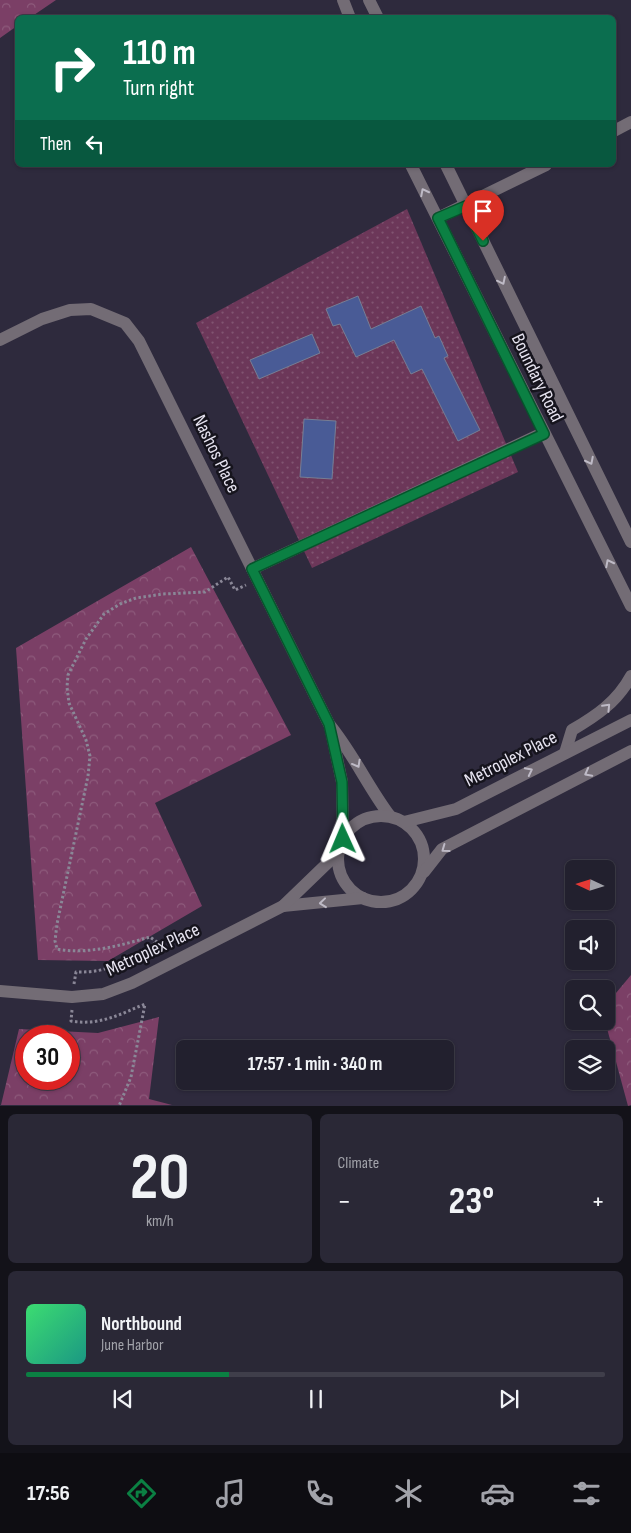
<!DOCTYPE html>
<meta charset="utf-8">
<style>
:root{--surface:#22202e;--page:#2a2836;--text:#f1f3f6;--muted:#a2a3aa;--line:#3f3e4a;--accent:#0b8043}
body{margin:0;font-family:"Sofia Sans Condensed",sans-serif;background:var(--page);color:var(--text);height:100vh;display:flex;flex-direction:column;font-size:19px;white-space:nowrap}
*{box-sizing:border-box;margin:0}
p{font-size:16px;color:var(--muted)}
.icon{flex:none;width:28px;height:28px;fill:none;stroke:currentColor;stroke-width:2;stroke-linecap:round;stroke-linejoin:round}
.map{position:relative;height:1106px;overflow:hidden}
.sheet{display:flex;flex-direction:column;gap:8px;padding:8px;background:#131219;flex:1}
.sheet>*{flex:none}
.top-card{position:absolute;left:15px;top:15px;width:601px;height:152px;border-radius:8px;box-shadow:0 1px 4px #0004,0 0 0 1px var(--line);background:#0b6e4f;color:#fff;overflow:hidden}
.needle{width:32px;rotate:274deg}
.buttons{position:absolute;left:565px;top:860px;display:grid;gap:10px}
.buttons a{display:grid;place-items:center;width:50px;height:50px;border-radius:8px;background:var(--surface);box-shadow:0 1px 4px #0004,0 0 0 1px var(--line);font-size:25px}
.speed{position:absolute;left:15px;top:1025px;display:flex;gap:10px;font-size:25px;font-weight:700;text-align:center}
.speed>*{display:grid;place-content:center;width:65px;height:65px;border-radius:50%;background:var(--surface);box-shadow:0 1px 4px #0004,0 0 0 1px var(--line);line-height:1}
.speed .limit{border:8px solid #d22;background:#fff;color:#111}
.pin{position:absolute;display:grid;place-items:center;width:42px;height:42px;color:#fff;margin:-51px -21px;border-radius:50% 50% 50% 0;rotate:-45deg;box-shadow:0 0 5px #0007}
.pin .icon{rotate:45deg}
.me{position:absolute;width:55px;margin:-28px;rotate:359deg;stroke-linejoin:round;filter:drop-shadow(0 0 4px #0008)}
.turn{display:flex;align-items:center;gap:18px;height:105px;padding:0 25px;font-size:22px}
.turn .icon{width:65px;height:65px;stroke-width:2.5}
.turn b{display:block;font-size:35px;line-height:42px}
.then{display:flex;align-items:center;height:48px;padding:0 25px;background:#0003;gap:10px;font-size:19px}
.big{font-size:38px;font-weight:700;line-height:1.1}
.sheet .widget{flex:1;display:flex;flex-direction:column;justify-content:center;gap:8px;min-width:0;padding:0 18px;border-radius:8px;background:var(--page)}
.sheet .dial{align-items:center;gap:0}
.dial b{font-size:65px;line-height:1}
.song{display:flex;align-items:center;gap:15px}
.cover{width:60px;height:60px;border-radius:8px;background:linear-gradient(135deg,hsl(140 70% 55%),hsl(170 70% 35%))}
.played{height:5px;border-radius:2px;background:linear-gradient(90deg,var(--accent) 35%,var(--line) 35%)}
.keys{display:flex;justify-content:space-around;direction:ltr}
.heat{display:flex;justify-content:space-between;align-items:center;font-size:28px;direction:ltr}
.sheet .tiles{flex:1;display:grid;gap:8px;grid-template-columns:1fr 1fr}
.widget:last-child{grid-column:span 2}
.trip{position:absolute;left:176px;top:1040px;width:278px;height:50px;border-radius:8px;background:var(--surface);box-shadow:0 1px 4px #0004,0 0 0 1px var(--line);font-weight:700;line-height:50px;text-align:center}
.tab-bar{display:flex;height:80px;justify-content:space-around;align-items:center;background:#0e0d12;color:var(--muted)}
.tab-bar .icon{width:35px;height:35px}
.tab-bar .current{color:var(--accent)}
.tab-bar b{font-size:22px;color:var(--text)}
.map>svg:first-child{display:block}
.green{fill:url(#green-dots)}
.forest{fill:url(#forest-crowns);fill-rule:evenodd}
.building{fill:#495b96;stroke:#777e94}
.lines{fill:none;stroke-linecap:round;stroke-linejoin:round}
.path{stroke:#8a8797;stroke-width:3;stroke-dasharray:2.5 2.5;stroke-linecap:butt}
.minor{stroke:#736c75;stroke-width:12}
.oneway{stroke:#bebac6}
.route-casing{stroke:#07532c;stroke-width:12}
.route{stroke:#0b8043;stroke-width:9}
.labels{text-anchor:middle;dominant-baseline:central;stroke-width:5;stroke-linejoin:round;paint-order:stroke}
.street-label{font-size:19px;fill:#e7e4f1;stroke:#16141d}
</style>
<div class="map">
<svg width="631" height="1106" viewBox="0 0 631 1106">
<defs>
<pattern id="green-dots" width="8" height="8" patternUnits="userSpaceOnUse" patternTransform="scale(1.25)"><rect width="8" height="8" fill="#6c3759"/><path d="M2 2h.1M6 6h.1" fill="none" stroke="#815471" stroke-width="1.8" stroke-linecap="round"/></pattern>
<pattern id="forest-crowns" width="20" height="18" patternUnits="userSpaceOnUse" patternTransform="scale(1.25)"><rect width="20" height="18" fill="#7b3f66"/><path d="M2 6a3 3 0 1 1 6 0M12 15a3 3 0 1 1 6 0" fill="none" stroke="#8e5b7c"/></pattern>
</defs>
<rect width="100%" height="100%" fill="#2e2a3d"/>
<!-- green -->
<polygon class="green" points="407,209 518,472 312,568 196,323"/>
<!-- forest -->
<g class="forest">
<polygon points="0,0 56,0 31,17 18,18 17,26 0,38"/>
<polygon points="191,547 291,735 155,803 202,906 108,961 38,960 16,648"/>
<polygon points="631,975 631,1105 628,1106 605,1021 606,1005"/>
<path d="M159,1017L149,1099L172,1105H1L19,1029L98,1033ZM26,1036H69V1079H26Z"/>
</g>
<!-- building -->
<g class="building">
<polygon points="358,296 371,329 421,306 435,338 439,336 448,356 444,358 480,430 458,441 422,369 411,374 394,340 356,357 340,324 333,326 326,309"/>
<polygon points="312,334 320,353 259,379 250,360"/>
<polygon points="304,419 336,421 332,479 300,477"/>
</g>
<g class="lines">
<!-- path -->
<g class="path">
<path d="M74,984L76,972C111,973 128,960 157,942L150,937C122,945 87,955 57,949L55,941L57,924L88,776L90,756L86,740L69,703L67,687L68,675L86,639L104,614L120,604L136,598L163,594L205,592L228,577L235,590L246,585"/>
<path d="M72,1010L71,1021C99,1026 121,1014 145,1004L131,1077L119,1106"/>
</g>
<!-- minor -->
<g class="minor">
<polyline points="343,0 350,18"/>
<polyline points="369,0 378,18"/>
<polyline points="614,131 631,122"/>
<polyline points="411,165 631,606"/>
<polyline points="446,165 631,542"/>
<polyline points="438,218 546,165"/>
<path d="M0,340L42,319L70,310L91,309L125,323L139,341L329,724C353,753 368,787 390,816"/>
<polyline points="252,569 543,433"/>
<polyline points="330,726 342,782 343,839"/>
<path d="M565,753L572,730C596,716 617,702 631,676"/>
<circle cx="381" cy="859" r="43"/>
<polyline points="404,822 456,809 631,720"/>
<polyline points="424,872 442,849 631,751"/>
<polyline points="283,906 363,898"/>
<polyline points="0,991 72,997 103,994 132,983 283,906 339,852"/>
</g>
</g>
<!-- one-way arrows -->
<defs><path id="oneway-chevron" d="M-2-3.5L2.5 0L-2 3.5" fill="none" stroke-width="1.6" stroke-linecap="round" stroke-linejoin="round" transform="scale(1.25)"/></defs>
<g class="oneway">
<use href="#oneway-chevron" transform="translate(424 192) rotate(-117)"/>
<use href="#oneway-chevron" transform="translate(502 281) rotate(64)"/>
<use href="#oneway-chevron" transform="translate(590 461) rotate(63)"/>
<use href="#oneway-chevron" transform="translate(609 563) rotate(-117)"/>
<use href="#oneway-chevron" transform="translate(607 707) rotate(-46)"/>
<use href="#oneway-chevron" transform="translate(357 764) rotate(61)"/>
<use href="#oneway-chevron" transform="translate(529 771) rotate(-27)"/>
<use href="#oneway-chevron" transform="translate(588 773) rotate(152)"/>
<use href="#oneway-chevron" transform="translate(445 849) rotate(144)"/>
<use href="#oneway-chevron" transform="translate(323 903) rotate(174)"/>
</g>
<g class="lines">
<!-- route casing -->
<g class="route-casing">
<polyline id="route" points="343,839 342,782 329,724 252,569 544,434 438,218 466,206 483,241"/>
</g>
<!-- route -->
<use href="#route" class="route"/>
</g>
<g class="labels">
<!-- street labels -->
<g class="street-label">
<text transform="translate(537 378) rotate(64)">Boundary Road</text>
<text transform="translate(216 454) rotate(64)">Nashos Place</text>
<text transform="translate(511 759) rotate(-27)">Metroplex Place</text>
<text transform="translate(153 950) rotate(-25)">Metroplex Place</text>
</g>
</g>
</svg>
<div class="buttons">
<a><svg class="needle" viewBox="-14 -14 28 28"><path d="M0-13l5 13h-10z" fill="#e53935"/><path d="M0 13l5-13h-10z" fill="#a2a3aa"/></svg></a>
<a><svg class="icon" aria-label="sound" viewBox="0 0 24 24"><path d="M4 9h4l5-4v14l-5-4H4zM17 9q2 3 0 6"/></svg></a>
<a><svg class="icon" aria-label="search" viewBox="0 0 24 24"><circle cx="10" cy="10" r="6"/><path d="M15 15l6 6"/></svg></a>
<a><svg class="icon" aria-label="layers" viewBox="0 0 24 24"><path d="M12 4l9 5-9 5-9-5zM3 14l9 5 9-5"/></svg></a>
</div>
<div class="speed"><div class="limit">30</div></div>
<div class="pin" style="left:483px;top:241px;background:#d93025"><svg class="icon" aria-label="arrive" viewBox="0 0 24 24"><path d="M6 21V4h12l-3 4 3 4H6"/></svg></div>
<svg class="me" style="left:343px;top:839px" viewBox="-20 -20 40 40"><path d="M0-17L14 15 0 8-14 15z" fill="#0b8043" stroke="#fff" stroke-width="4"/></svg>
<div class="trip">17:57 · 1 min · 340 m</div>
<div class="top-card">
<div class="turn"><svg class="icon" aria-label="right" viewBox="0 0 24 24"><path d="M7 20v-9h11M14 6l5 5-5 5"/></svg><div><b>110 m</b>Turn right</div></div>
<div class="then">Then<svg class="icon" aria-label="left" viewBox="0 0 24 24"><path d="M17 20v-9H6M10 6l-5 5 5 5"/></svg></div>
</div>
</div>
<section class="sheet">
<div class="tiles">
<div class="widget dial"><b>20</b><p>km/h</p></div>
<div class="widget"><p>Climate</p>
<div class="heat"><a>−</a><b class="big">23°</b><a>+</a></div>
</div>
<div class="widget">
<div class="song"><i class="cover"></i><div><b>Northbound</b><p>June Harbor</p></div></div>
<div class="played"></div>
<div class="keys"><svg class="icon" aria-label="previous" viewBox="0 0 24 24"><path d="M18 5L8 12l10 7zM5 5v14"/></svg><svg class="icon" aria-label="pause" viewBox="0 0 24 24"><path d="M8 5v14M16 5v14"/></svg><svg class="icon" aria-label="next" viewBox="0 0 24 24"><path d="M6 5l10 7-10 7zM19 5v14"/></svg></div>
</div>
</div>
</section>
<nav class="tab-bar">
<b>17:56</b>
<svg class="icon current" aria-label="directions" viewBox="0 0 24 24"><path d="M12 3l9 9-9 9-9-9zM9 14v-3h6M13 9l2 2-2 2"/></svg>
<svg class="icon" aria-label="music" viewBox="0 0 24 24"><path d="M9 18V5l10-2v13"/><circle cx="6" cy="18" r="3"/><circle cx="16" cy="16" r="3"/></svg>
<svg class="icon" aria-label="phone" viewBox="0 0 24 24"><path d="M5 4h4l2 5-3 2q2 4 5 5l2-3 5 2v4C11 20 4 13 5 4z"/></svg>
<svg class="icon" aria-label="climate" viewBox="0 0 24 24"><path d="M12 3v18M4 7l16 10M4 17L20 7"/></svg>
<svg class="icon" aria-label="car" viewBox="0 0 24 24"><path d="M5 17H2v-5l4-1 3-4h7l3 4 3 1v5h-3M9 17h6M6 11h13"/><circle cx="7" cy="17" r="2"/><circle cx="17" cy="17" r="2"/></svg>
<svg class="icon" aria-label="filters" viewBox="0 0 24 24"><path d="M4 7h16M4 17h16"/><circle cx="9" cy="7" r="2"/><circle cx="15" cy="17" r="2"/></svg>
</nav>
